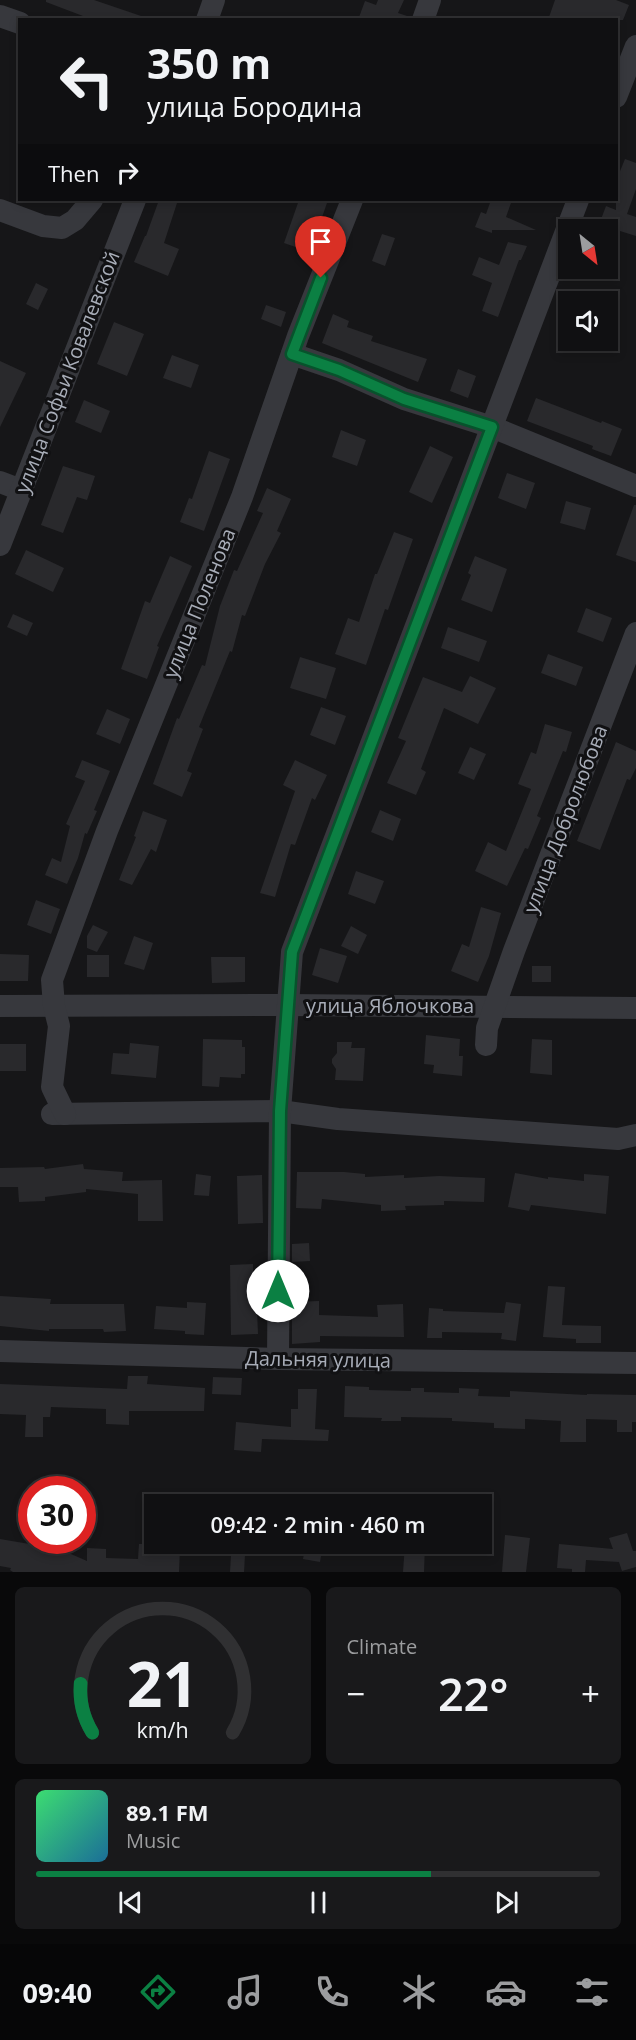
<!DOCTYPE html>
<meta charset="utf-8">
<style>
:root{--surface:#101012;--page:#19191b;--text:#f1f3f6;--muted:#9c9d9f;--line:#303032;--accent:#0b8043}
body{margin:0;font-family:"Open Sans",sans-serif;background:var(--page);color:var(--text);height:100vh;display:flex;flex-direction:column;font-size:22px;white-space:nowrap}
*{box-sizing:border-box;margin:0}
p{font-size:20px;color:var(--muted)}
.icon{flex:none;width:33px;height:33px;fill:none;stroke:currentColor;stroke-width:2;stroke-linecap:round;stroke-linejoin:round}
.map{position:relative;height:1572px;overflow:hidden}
.side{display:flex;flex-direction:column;gap:15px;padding:15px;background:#09090a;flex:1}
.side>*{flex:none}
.banner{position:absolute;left:18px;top:18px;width:600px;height:183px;border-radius:0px;box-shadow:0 3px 9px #0003,0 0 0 2px var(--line);background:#101012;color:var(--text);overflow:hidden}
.needle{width:39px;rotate:150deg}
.tools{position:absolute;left:558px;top:219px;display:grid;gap:12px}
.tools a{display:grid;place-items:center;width:60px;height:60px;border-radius:0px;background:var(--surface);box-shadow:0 3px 9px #0003,0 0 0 2px var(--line);font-size:30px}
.speed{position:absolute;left:18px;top:1476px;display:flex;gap:12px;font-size:30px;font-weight:700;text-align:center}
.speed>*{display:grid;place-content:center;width:78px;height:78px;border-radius:50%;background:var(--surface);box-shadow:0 3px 9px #0003,0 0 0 2px var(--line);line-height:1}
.speed .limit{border:9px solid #d22;background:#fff;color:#111}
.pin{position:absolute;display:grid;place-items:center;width:51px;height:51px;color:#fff;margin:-62px -26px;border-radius:50% 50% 50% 0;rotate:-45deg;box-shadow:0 0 6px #0007}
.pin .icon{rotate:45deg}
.me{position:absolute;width:66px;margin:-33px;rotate:0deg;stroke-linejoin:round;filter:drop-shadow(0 0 4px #0008)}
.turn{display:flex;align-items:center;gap:21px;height:126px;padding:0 30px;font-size:27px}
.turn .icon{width:78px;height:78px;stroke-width:2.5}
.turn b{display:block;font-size:42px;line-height:51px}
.then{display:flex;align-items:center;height:57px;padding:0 30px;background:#0003;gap:12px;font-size:22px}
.big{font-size:45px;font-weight:600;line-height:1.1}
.side .tile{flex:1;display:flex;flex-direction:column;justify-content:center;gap:9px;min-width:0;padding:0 21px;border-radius:9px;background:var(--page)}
.side .dial{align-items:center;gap:0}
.dial svg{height:156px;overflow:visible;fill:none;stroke:var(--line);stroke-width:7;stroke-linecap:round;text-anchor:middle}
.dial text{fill:var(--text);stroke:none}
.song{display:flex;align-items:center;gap:18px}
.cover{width:72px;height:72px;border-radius:9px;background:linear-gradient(135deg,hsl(140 70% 55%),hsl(200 70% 35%))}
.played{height:6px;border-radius:3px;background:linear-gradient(90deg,var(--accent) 70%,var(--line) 70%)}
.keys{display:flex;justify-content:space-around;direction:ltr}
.heat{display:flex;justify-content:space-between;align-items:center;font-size:33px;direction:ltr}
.side .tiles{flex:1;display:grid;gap:15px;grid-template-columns:1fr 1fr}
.tile:last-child{grid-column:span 2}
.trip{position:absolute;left:144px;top:1494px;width:348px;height:60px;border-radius:0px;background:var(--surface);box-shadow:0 3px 9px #0003,0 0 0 2px var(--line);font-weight:600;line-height:60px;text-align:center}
.tabs{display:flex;height:96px;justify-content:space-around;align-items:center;background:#060607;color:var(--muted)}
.tabs .icon{width:42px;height:42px}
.tabs .selected{color:var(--accent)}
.tabs b{font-size:27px;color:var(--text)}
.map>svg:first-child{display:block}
.building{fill:#29292c}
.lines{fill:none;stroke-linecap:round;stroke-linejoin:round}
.minor{stroke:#37383d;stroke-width:22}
.route-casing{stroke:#07532c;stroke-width:15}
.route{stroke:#0b8043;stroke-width:10}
.labels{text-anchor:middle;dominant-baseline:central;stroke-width:6;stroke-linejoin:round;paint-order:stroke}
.street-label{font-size:20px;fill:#a8adb8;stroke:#111113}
</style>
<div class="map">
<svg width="636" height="1572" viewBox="0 0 636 1572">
<rect width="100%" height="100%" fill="#161618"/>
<!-- building -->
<g class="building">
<polygon points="46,0 94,0 144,17 144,20 81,20 83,16 46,2"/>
<polygon points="378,0 404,0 398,13 410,17 410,20 358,20 365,1 376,5"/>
<polygon points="555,0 616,0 629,5 623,20 548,20"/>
<polygon points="625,159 636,163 636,189 627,214 636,217 636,236 620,231 609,258 608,230 597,230 606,206 616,210 616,181"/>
<polygon points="159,200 177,203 164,243 179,249 168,276 134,262 145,236 146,236"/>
<polygon points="299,200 328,200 310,252 284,243"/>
<polygon points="491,200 512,200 506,217 536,230 492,230 492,233 475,227 481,212 486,214"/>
<polygon points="382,234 395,238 385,266 372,261"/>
<polygon points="508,242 527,246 521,260 519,260 498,317 482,311 492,283 472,275 479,257 499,265"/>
<polygon points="36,283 48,289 38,310 26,304"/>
<polygon points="266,305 286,312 281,327 261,319"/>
<polygon points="333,314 349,321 347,327 373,336 371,341 427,359 418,382 322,343"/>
<polygon points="114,322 144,334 127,376 97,364"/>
<polygon points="172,355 199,365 191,388 163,378"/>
<polygon points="0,361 26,373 0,427"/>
<polygon points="458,369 476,376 468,398 450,391"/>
<polygon points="536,398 601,423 602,421 622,429 611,456 592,449 593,446 527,421"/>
<polygon points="84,400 110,411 101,433 75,422"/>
<polygon points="341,430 366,440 357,466 332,457"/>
<polygon points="430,446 453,457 432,503 409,492"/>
<polygon points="209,451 230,459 204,531 180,522 189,498 192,499"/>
<polygon points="63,466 95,476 87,500 77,497 63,533 41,525"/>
<polygon points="507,473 535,483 526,509 498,498"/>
<polygon points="267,488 291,499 277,531 281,533 265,564 245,616 242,615 232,652 230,651 199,727 203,729 187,771 192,773 182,797 153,784 177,718 179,719 202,665 205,666 220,606 234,570 237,571 263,513 257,511"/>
<polygon points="566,501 591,508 585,530 560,523"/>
<polygon points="634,505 636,505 636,562 616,555"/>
<polygon points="394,532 413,539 388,610 385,609 366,665 335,654 348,618 359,622 375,574 377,574"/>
<polygon points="26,550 64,568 53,592 15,574"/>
<polygon points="170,556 192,566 157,646 159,647 147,679 121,669 145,601 150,603"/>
<polygon points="475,556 507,569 492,612 461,600 471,575 468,573"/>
<polygon points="586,608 612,618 603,642 577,632"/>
<polygon points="13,614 33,623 27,636 7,627"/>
<polygon points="448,627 487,641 479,662 441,648"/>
<polygon points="548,654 583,667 576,686 541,673"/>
<polygon points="300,657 336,668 326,699 290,688"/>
<polygon points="470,676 496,688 478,724 444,708 421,769 426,772 416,795 387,783 406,741 398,738 423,677 462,692"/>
<polygon points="321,707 346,716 335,745 310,735"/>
<polygon points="107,709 130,719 120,744 96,734"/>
<polygon points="545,724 572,732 566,752 563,751 537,816 541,818 528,849 525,848 507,886 475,871 488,842 506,851 531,789 518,784 531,752 536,754"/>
<polygon points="616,742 636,751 636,768 630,780 627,779 600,850 577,841"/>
<polygon points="470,747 486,754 474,780 458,773"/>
<polygon points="82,760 110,771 94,810 97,811 87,834 85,833 78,858 67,884 45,875 52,858 61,862 70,826 66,824 85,781 75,777"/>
<polygon points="295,760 327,775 315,800 312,798 295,845 291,844 275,897 260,893 295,791 283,785"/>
<polygon points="380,810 401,819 393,841 371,832"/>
<polygon points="143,811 167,820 156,852 151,849 132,885 119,880 136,837 134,836"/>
<polygon points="356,871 384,881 375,904 348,894"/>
<polygon points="36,900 60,909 51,934 27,925"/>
<polygon points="481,907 501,913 489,956 478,982 451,971 462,944 469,947"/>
<polygon points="93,925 108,932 97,952 87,948 87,936"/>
<polygon points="351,926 367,935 358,954 341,946"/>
<polygon points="134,936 153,943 144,970 124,964"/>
<polygon points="320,948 347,956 338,983 312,975"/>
<polygon points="0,954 29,955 28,981 0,981"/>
<rect x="87" y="955" width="22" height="22"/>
<polygon points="211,957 245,957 245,982 212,983"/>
<rect x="532" y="966" width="19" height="16"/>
<polygon points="426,1035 460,1039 459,1056 463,1056 462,1076 433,1073 434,1065 424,1064"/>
<polygon points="203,1039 242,1040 242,1047 245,1047 245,1074 241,1074 241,1078 220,1077 219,1087 202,1086"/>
<polygon points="532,1039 552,1040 552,1075 530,1073"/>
<polygon points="337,1042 352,1042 351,1048 365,1048 363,1081 335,1080 336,1069 332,1063 332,1059 337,1053"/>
<polygon points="130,1043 159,1046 156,1078 111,1074 113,1053 129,1054"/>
<rect x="0" y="1044" width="26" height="27"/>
<polygon points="83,1164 84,1169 123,1172 122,1181 162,1180 163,1221 138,1221 138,1194 86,1189 86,1192 45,1197 45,1201 19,1202 18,1187 0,1187 0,1168 44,1167 45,1169"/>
<polygon points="297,1172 344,1172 365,1174 365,1177 404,1175 404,1178 439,1176 485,1178 484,1202 444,1201 444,1205 405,1206 406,1210 381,1211 381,1205 322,1199 321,1209 296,1208"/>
<polygon points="515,1173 548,1179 548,1177 584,1181 584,1174 609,1176 606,1214 531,1205 529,1211 508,1207"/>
<polygon points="196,1174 211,1176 209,1196 194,1195"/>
<polygon points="262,1175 263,1223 238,1224 237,1176"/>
<polygon points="309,1243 310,1261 292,1262 292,1244"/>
<polygon points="253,1264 253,1286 256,1286 258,1334 231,1335 230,1265"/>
<polygon points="548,1286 565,1287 562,1325 601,1326 601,1343 576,1343 576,1339 543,1337"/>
<polygon points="0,1296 51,1299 50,1304 124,1304 126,1331 104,1332 103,1329 49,1329 49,1331 0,1326"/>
<polygon points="319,1301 319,1315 378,1317 377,1305 403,1304 404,1337 320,1336 320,1342 292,1344 292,1302"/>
<polygon points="187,1302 206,1303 204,1335 185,1334 185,1331 154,1329 156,1306 187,1308"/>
<polygon points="506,1302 521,1304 516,1341 501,1339 502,1333 442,1332 442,1338 427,1338 429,1308 443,1309 443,1311 504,1313"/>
<polygon points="128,1376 148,1376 147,1384 205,1388 204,1411 129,1411 129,1425 106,1424 106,1409 51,1407 50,1417 43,1417 43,1437 25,1437 26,1415 0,1414 0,1384 127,1389"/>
<polygon points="213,1377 242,1378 241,1395 212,1394"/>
<polygon points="345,1386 369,1387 369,1390 411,1391 411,1388 424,1388 424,1392 459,1393 459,1388 479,1389 478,1396 510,1397 510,1391 587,1395 587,1394 636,1395 636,1422 632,1422 632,1432 617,1432 617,1420 586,1419 586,1442 560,1442 561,1421 525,1419 525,1429 494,1428 494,1423 452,1421 452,1418 401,1417 401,1421 381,1421 382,1418 344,1417"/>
<polygon points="298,1389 317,1389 315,1429 329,1430 328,1441 262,1439 261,1452 234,1450 236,1422 291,1427 291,1409 298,1409"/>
<polygon points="627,1533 633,1551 636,1551 636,1567 622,1571 619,1562 586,1560 585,1572 572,1572 572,1569 557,1568 559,1544 613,1549 609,1538"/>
<polygon points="505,1535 530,1538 526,1572 502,1572"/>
<polygon points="0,1539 47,1547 48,1544 87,1561 87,1548 106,1549 106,1558 138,1559 139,1544 154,1544 154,1547 180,1548 179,1572 13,1572 10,1570 11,1568 0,1566"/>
<polygon points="306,1544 323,1544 320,1562 303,1559"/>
<polygon points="405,1544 425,1544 424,1572 403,1572"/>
<polygon points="231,1555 245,1555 244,1572 230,1572"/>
</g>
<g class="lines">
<!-- minor -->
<g class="minor">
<polyline points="0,16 20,23"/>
<polyline points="207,20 214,0"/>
<polyline points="423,20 430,0"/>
<polyline points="616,97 636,46"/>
<polyline points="0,210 43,226 62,228 75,220 92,200"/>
<polyline points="292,354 339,370 404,399 492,427 636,486"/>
<polyline points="0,482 21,490"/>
<polyline points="0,545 135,200"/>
<polyline points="0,1006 287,1005 636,1008"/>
<polyline points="486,1045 487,1028 514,951 636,633"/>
<polyline points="52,1114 280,1111 338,1119 618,1139 636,1135"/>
<polyline points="65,1114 52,1087 59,1026 54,1006 52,980 107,831 242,497 298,336 352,200"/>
<polyline points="0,1351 278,1359 636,1363"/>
<polyline points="278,1359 280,1111 292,952 578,200"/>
</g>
</g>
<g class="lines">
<!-- route casing -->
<g class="route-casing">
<polyline id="route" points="278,1291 280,1111 292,952 492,427 404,399 339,370 292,354 321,278"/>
</g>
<!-- route -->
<use href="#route" class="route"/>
</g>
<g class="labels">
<!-- street labels -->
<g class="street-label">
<text transform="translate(67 372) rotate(-69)">улица Софьи Ковалевской</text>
<text transform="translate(199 603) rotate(-68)">улица Поленова</text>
<text transform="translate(565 819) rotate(-69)">улица Добролюбова</text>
<text x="390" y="1005">улица Яблочкова</text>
<text transform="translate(318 1359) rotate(1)">Дальняя улица</text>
</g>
</g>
</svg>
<div class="tools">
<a><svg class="needle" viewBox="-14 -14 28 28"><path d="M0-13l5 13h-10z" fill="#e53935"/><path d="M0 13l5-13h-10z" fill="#9c9d9f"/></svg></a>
<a><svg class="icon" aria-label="sound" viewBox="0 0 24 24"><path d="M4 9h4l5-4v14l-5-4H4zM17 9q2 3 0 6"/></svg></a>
</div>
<div class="speed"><div class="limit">30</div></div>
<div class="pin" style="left:321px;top:278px;background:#d93025"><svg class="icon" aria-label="arrive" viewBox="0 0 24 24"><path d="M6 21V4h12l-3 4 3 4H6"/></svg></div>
<svg class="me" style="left:278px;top:1291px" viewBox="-20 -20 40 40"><circle r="19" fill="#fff"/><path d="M0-13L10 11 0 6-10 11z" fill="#0b8043"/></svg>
<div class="trip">09:42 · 2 min · 460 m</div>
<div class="banner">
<div class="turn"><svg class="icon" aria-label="left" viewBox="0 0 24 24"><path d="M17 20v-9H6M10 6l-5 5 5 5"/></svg><div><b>350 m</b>улица Бородина</div></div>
<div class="then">Then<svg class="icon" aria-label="right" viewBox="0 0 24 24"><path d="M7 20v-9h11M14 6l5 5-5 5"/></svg></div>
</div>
</div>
<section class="side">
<div class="tiles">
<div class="tile dial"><svg viewBox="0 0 100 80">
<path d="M14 69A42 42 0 1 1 86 69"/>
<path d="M14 69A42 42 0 0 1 8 44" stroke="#0b8043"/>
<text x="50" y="56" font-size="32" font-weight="700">21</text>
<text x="50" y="72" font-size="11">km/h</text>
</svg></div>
<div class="tile"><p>Climate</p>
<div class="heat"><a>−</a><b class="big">22°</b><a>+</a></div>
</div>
<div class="tile">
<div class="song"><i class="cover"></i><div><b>89.1 FM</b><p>Music</p></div></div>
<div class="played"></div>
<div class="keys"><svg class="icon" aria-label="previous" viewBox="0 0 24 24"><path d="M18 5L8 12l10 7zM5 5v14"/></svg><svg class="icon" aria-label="pause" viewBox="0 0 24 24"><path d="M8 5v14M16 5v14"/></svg><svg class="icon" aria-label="next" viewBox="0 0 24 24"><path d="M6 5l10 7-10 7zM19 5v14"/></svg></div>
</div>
</div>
</section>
<nav class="tabs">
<b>09:40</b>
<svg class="icon selected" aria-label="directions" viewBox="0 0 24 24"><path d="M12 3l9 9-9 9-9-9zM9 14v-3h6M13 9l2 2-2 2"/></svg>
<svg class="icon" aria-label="music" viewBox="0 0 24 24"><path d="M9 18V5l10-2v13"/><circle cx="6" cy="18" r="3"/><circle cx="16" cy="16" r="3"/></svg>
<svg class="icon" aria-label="phone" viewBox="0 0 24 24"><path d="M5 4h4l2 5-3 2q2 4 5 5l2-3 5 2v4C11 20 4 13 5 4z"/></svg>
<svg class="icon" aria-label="climate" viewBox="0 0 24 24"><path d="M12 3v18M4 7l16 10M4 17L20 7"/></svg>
<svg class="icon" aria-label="car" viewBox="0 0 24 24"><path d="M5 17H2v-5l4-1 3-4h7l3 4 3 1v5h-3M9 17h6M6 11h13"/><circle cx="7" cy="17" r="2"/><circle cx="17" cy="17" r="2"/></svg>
<svg class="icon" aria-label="filters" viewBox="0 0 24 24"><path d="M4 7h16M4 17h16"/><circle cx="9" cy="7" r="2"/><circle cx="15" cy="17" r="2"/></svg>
</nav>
